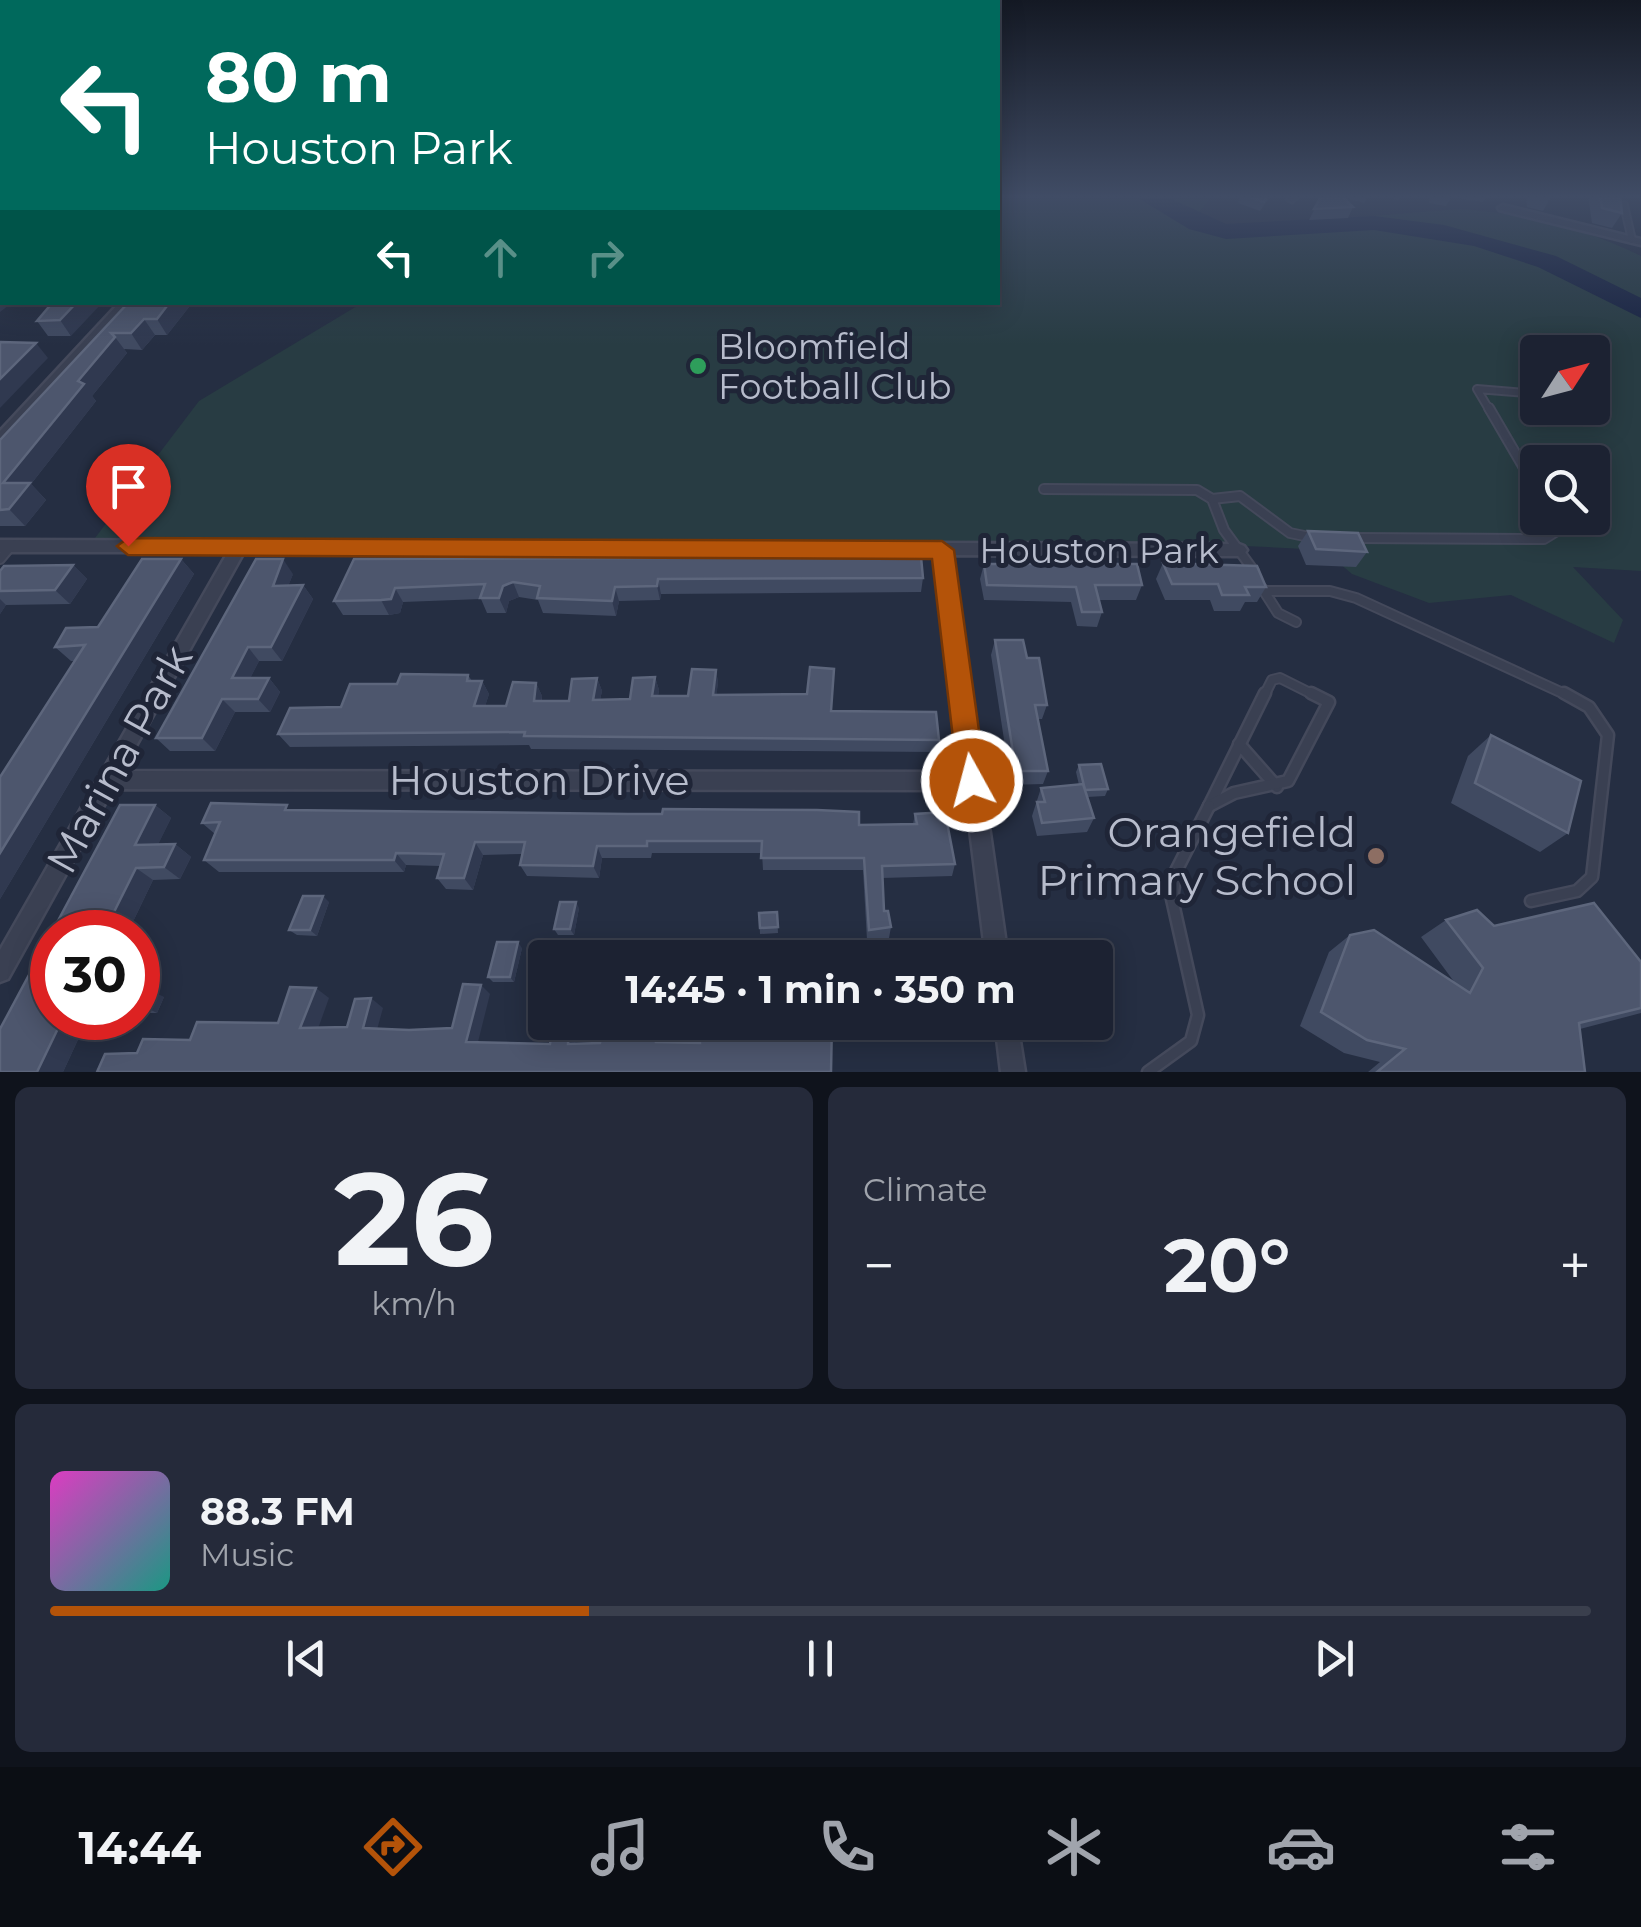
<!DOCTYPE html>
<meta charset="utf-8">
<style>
:root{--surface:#1c2232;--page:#252a3a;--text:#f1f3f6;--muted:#a0a4ac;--line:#3a3f4d;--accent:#b45309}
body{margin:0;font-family:Montserrat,sans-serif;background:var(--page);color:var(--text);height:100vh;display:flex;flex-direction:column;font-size:38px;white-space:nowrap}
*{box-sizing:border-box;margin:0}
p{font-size:32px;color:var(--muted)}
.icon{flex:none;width:55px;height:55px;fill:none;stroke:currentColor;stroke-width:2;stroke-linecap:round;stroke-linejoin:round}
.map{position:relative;height:1072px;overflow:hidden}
.drawer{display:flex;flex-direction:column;gap:15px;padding:15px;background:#0f131c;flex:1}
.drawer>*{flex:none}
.top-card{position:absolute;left:0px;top:0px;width:1000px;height:305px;box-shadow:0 5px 25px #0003,0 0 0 2px var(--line);background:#00695c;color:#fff;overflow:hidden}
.needle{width:65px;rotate:54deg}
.tools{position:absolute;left:1520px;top:335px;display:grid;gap:20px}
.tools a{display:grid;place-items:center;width:90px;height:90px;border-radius:10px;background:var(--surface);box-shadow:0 5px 25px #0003,0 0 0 2px var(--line);font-size:50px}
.speed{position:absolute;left:30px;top:910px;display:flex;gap:20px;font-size:50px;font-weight:700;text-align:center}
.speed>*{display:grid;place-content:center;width:130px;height:130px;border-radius:50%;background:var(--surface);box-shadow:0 5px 25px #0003,0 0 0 2px var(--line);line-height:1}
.speed .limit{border:15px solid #d22;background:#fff;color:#111}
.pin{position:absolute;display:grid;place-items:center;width:85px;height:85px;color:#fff;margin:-102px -42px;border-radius:50% 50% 50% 0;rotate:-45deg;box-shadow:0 0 10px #0007}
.pin .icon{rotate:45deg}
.me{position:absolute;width:110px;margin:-55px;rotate:353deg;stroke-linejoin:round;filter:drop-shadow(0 0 8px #0008)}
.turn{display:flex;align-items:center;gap:35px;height:210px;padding:0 40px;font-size:45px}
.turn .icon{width:130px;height:130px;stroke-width:2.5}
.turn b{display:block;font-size:70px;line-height:85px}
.lanes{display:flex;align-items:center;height:95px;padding:0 40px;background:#0003;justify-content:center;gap:50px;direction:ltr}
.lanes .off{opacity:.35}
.big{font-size:75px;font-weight:700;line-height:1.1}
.drawer .card{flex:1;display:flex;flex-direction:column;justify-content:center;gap:15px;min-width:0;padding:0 35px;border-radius:15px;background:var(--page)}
.drawer .dial{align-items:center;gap:0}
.dial b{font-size:130px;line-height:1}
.song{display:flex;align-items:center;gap:30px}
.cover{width:120px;height:120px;border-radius:15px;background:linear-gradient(135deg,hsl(310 70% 55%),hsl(170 70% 35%))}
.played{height:10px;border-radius:5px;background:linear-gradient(90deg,var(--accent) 35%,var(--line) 35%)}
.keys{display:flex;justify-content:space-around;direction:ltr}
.heat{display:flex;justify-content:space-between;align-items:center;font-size:55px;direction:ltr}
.drawer .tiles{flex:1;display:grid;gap:15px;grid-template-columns:1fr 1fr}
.card:last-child{grid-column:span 2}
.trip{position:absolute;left:528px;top:940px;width:585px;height:100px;border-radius:10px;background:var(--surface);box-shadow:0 5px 25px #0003,0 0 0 2px var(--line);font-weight:700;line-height:100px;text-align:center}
.tabs{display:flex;height:160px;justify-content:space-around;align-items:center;background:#0b0e14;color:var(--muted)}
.tabs .icon{width:70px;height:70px}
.tabs .selected{color:var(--accent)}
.tabs b{font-size:45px;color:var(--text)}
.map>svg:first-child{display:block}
.green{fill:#283c43;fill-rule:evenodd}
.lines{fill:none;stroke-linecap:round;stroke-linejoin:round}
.river{fill:#182341;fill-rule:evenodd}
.lane-far2-casing{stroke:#44495b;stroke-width:10}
.lane-far1-casing{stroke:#44495b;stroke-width:12}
.lane-casing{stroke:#44495b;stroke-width:15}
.street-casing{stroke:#44495b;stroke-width:5}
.primary-casing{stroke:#44495b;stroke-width:30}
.lane-far2{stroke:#3a4052;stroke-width:6}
.lane-far1{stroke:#3a4052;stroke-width:8}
.lane{stroke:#3a4052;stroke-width:10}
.street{fill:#3a4052;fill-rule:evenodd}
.primary{stroke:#585f72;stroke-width:25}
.wall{fill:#404a61}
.shaded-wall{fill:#303950}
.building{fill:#4d566d;stroke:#5d667c;stroke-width:2.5}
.route{fill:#b45309;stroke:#753606;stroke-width:2.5}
.leisure-dot{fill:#2e9e5b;stroke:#1f2537;stroke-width:4}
.education-dot{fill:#8d6e63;stroke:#1f2537;stroke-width:4}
.labels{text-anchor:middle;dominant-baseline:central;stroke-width:10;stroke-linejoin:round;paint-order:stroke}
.poi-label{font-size:35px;fill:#b7bccc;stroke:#1f2537;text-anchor:start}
.street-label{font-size:35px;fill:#b7bccc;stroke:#1f2537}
.near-street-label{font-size:42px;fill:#b7bccc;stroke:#1f2537}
.near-poi-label{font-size:42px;fill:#b7bccc;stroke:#1f2537;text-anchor:end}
</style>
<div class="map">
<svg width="1641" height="1072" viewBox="0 0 1641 1072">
<rect width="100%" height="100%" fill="#252e42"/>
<!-- green -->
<path class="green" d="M998,195H1212L1195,218L1232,227L1460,209C1521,213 1586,228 1641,256V571L1573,567L1623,620L1614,643L1511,595L1429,603L1352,574L1324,550L1245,546L95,538L199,401L362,303L998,302ZM1538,352H1592V408H1538ZM1538,462H1592V518H1538Z"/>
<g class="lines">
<!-- river -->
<polygon class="river" points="1133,195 1163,195 1226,224 1374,216 1444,225 1556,256 1641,298 1641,318 1538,267 1474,246 1374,230 1226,239 1189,229"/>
<!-- lane-far2 casing -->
<g class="lane-far2-casing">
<g id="lane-far2">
<polyline points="1624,205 1632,240"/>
<polyline points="1490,411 1477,389 1538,394"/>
</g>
</g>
<!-- lane-far1 casing -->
<g class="lane-far1-casing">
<g id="lane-far1">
<polyline points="1489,408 1538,492"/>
<polyline points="1044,489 1197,490 1212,499 1224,530 1254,571"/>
<polyline points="1212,499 1240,496 1290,533 1314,538"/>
<polyline points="1353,538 1544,539 1557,531 1553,518"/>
<polyline points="0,559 11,546"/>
<polyline points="1262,588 1278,613 1296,622"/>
<polyline points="1263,591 1330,591 1356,598 1569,696"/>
<polyline points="1264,696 1272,680 1280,678 1316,696"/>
</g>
</g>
<!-- lane casing -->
<g class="lane-casing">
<g id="lane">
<polyline points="1239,744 1277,787"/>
<polyline points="1209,806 1265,693"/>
<polyline points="1209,806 1234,793 1288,781 1329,702 1311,693"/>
<polyline points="1531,901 1577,891 1592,877 1608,735 1589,707 1564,693"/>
<polyline points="1148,1072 1191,1041 1198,1015 1172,899 1176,871 1209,806"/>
</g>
</g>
<!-- street casing -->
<g class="street-casing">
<g id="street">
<polygon points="1289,195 1299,195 1292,202 1287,199"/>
<polygon points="1503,205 1641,239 1641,245 1499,210 1498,208"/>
<polygon points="120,302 132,302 5,442 0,444 0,431"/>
<path d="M0,540L1239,544L1244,546L1247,550L1244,554L1239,556L950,555L1008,958H986L965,790L113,789L8,979L0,982V950L228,552H0ZM244,552L935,555L963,772L122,771Z"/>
<polygon points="995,1022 1017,1022 1025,1072 1001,1072"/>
</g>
</g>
<!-- primary casing -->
<g class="primary-casing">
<polyline id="primary" points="0,238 2,236"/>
</g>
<!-- lane-far2 -->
<use href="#lane-far2" class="lane-far2"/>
<!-- lane-far1 -->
<use href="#lane-far1" class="lane-far1"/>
<!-- lane -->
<use href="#lane" class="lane"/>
<!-- street -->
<use href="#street" class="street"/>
<!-- primary -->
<use href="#primary" class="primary"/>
</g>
<!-- wall -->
<g class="wall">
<polygon points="1241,195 1271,195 1260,211 1238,203"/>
<polygon points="1322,195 1368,195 1364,203 1343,197 1353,207 1348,218 1309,220"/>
<polygon points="1375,195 1402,195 1399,200"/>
<polygon points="1430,195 1487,195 1483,202 1451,197 1446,206 1429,203"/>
<polygon points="1526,195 1552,195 1543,211 1527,207"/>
<polygon points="1588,195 1620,195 1622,213 1612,228 1592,223"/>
<polygon points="53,302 71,336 48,336 37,321"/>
<polygon points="129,302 201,302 198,307 189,307 167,335 155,335 142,350 124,349 127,353 92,396 96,401 31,484 46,500 25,526 0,526 0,440"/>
<polygon points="1308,531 1367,552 1356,567 1306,565 1298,546"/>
<polygon points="181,559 194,574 0,899 0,777 75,661 71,661 55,647 98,627"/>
<polygon points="354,559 923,578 921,592 661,594 660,600 619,601 616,616 543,613 538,600 519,597 509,601 506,613 487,613 481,599 403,602 400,613 389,615 343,615 334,601"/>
<polygon points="1163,563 1266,587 1257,602 1245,602 1240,611 1214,611 1210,600 1165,600 1156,579"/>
<polygon points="984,564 1142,585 1136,600 1099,600 1102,612 1097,627 1077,626 1071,602 984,600 980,579"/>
<polygon points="73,565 87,579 70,604 6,605 0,614 0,571"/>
<polygon points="293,574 288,586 303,585 313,599 282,661 259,661 250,678 269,678 280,692 270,712 235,712 215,751 170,751 156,738"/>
<polygon points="995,640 1027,658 1047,705 1042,719 1038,719 1048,771 1043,784 1011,785 991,655"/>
<polygon points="716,670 718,683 716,695 832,711 939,740 937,752 531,749 529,745 290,747 278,734 397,684 468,675 472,681 482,681 489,694 485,706 506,706 536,683 542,696 542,701 569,701 597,678 602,691 600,700 630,699 655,677 659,690 658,696 688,696"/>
<polygon points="1491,735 1568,833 1540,852 1451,803 1468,756"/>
<polygon points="1079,765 1108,789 1105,796 1087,797 1094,818 1087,832 1037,836 1032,816 1041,788 1079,785 1076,772"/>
<polygon points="120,805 155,805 171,818 158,844 175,844 191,857 180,879 153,880 128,932 52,932 52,1018 88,1018 63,1072 0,1072 0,1029"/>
<polygon points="292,810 859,825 913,824 915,814 955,864 952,876 882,878 884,911 891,927 889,938 867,940 863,870 763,870 762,853 652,853 651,858 602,858 599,878 527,876 520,865 522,854 483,855 473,890 446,889 437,878 440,866 406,865 404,872 219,872 204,860 215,834 202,823"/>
<polygon points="329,902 317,936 297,935 289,930"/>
<polygon points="579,908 574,935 558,935 554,929"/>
<polygon points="777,912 778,933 760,934 759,913"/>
<polygon points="1446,920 1494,926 1641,962 1641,1013 1580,1029 1585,1072 1368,1072 1380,1062 1344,1053 1300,1026 1329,952 1350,935 1455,983 1421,937"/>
<polygon points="522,948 514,982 493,982 488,977"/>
<polygon points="138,993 164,997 157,1013 138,1013"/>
</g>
<!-- shaded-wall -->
<g class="shaded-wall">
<polygon points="0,195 2,195 2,211 0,213"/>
<polygon points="2,288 2,302 13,302 0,312 0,290"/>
<polygon points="77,302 103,302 71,336 60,320"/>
<polygon points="170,302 186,302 189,307 167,335 157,319"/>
<polygon points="144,319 155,335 142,350 131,333"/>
<polygon points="115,337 127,353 92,396 96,401 31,484 46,500 25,526 9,509 3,483 78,381"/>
<polygon points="36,343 48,358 0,408 0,379"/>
<polygon points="181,559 194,574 0,899 0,853"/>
<polygon points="283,559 293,574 283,600 273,586"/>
<polygon points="73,565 87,579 70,604 55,590"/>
<polygon points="658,579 661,594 660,600 657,586"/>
<polygon points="513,582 519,597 509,601 506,613 499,598 503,586"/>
<polygon points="303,585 313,599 282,661 271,647"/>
<polygon points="615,587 619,601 616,616 612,601"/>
<polygon points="395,588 403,602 400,613 389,615 381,600"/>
<polygon points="0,599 6,605 0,614"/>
<polygon points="248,647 259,661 244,691 232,678"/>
<polygon points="716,670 718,683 715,708 713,695"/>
<polygon points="655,677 659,690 656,709 652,696"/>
<polygon points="269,678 280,692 270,712 258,699"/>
<polygon points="597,678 602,691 597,713 593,700"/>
<polygon points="482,681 489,694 481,719 474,706"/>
<polygon points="536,683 542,696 540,714 534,701"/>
<polygon points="222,699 235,712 215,751 202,738"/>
<polygon points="155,805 171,818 152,857 135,845"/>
<polygon points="475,842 483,855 473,890 464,878"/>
<polygon points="175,844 191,857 180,879 164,867"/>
<polygon points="597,846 602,858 599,878 593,866"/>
<polygon points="396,853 406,865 404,872 394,860"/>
<polygon points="136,868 153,880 128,932 104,932"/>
<polygon points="323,896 329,902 317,936 310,930"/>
<polygon points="576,902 579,908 574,935 570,929"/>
<polygon points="518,942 522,948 514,982 510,977"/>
<polygon points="481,985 490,994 476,1050 466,1042"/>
<polygon points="316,988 329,998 315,1037 300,1028"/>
<polygon points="154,992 164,997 157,1013 147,1008"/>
<polygon points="371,998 383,1008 375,1037 363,1028"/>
<polygon points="63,1018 88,1018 63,1072 37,1072"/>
<polygon points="658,1025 663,1034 660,1050 656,1042"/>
<polygon points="569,1030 576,1039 574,1052 568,1044"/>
</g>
<!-- building -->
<g class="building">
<polygon points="1245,195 1268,195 1264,202"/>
<polygon points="1322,195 1341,195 1353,207 1314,209"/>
<polygon points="1600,195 1620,195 1622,213 1602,208"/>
<polygon points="2,252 2,288 0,290 0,254"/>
<polygon points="53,302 77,302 60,320 37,321"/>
<polygon points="129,302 170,302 157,319 144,319 131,333 111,333 115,337 78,381 84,384 3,483 30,483 9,509 0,510 0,440"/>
<polygon points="0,342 36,343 0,379"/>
<polygon points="1308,531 1358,533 1367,552 1316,549"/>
<polygon points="921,557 923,578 658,579 657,586 615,587 612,601 537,598 540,586 513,582 503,586 499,598 480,598 485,584 395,588 391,599 381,600 334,601 354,559"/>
<polygon points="142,559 181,559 0,853 0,777 85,645 55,647 66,628 98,627"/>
<polygon points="256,559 283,559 273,586 303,585 271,647 248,647 232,678 269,678 258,699 222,699 202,738 156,738"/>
<polygon points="1163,563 1257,566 1266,587 1245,587 1249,595 1222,595 1218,584 1172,584"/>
<polygon points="984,564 1137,564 1142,585 1095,585 1102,612 1082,612 1076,587 987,585"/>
<polygon points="73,565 55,590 0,591 0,571 4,566"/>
<polygon points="995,640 1023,640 1027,658 1039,658 1047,705 1035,705 1048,771 1016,771"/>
<polygon points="810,667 834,669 831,711 936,712 939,740 524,736 525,732 278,734 290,708 341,707 350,684 397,684 401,674 468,675 467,681 482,681 474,706 506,706 513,682 536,683 534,701 569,701 572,679 597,678 593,700 630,699 633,678 655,677 652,696 688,696 692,669 716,670 713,695 807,694"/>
<polygon points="1491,735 1581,781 1568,833 1475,783"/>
<polygon points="1101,764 1108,789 1085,790 1079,765"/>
<polygon points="1083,784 1094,818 1042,823 1037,802 1045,802 1041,788"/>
<polygon points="211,803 287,805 285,810 628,814 662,814 663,809 817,810 859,812 859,825 917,824 915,814 945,812 955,864 882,866 884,911 888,911 891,927 869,930 864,858 761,858 762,841 647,841 647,846 597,846 593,866 520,865 525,842 475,842 464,878 437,878 444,854 396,853 394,860 204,860 220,822 202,823"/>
<polygon points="120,805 155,805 135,845 175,844 164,867 136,868 104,932 52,932 52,1018 63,1018 37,1072 0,1072 0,1029"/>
<polygon points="303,896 323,896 310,930 289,930"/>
<polygon points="560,902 576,902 570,929 554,929"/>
<polygon points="1594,903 1641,962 1641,1008 1579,1023 1585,1072 1377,1072 1405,1049 1367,1040 1321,1012 1350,935 1374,930 1470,993 1483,968 1446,920 1477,910 1494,926"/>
<polygon points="777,912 778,927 760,928 759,913"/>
<polygon points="497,942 518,942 510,977 488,977"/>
<polygon points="463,984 481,985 466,1042 550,1044 552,1031 569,1030 568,1044 600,1043 605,1022 632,1022 631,1025 658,1025 656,1042 700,1043 700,1022 832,1022 831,1072 97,1072 105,1054 137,1053 143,1039 190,1040 197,1022 278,1023 290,987 316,988 300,1028 347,1027 355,999 371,998 363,1028 409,1030 452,1028"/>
<polygon points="154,992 147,1008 138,1008 138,993"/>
</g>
<!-- sky -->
<linearGradient id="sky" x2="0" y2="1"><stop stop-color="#141924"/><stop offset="0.57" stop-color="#404c65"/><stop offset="1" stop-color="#404c65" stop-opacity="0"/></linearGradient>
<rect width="1641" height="345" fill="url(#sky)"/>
<!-- route -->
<polygon class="route" points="128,538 942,541 954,550 986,781 982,790 972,794 962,790 958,781 932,559 128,555 117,546"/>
<!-- markers -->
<circle class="leisure-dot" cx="698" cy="366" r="10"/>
<circle class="education-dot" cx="1376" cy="856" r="10"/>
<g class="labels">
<!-- poi labels -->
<g class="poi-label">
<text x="718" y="346">Bloomfield<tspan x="718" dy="40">Football Club</tspan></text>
</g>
<!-- street labels -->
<g class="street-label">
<text x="1099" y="550">Houston Park</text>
</g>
<!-- near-street labels -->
<g class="near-street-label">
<text transform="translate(119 759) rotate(-61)">Marina Park</text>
<text x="539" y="780">Houston Drive</text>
</g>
<!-- near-poi labels -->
<g class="near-poi-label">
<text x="1356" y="832">Orangefield<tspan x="1356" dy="48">Primary School</tspan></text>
</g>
</g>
</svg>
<div class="tools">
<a><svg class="needle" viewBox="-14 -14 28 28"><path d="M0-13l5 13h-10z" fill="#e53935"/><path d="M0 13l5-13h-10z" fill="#a0a4ac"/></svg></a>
<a><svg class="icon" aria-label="search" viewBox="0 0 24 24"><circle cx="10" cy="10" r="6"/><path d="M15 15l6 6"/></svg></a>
</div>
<div class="speed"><div class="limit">30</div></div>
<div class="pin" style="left:128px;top:546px;background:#d93025"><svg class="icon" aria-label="arrive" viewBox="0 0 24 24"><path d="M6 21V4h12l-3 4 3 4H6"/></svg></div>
<svg class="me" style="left:972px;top:781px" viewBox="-20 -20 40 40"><circle r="17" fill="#b45309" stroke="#fff" stroke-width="3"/><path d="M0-11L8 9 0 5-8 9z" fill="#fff"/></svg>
<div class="trip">14:45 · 1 min · 350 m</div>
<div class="top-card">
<div class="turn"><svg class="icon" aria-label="left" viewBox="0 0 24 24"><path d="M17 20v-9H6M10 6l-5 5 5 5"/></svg><div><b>80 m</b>Houston Park</div></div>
<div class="lanes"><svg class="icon" aria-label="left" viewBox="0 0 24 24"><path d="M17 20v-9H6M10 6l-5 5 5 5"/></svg><svg class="icon off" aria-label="ahead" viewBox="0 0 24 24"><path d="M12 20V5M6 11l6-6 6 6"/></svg><svg class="icon off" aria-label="right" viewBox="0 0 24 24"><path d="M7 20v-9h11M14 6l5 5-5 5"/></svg></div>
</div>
</div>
<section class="drawer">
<div class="tiles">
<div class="card dial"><b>26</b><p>km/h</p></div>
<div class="card"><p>Climate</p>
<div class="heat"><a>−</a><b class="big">20°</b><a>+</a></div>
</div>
<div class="card">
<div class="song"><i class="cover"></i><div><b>88.3 FM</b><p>Music</p></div></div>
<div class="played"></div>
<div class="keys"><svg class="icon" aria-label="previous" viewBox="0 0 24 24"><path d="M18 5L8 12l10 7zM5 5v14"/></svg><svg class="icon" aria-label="pause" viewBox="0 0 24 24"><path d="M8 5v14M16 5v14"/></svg><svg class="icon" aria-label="next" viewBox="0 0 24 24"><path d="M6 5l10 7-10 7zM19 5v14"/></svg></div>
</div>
</div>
</section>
<nav class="tabs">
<b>14:44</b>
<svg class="icon selected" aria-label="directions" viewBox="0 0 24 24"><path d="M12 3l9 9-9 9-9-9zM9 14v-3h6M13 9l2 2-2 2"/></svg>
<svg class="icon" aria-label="music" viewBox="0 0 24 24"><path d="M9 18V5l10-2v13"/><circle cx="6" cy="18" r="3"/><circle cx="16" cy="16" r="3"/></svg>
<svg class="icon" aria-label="phone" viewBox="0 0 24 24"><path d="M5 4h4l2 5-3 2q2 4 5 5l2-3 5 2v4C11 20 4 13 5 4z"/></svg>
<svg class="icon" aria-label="climate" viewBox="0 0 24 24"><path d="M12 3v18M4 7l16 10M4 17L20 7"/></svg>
<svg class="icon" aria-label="car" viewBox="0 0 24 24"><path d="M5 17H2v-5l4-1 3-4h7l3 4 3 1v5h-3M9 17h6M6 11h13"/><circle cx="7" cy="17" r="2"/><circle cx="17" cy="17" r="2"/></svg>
<svg class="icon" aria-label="filters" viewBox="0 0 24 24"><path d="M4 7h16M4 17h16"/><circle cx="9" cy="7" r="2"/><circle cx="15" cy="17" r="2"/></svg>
</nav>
